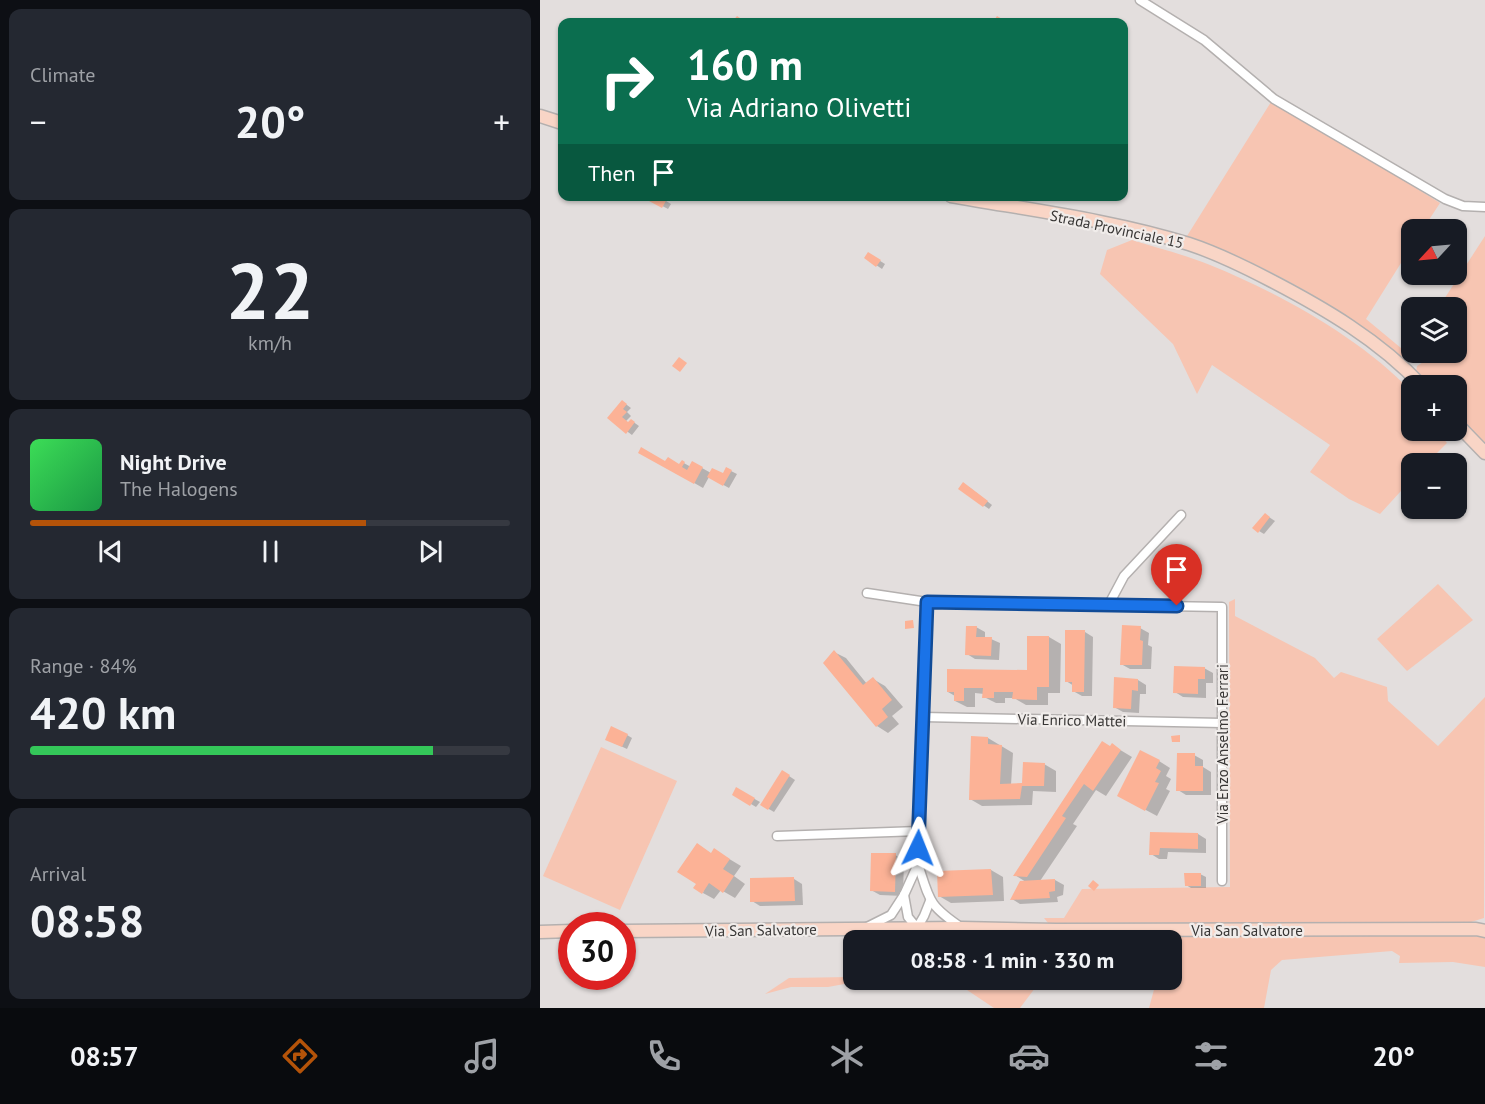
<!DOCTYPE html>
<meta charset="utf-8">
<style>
:root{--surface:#171b24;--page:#242831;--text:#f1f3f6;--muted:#9ea1a6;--line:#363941;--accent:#b45309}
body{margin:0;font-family:"PT Sans",sans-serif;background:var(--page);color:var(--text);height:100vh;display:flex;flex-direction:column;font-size:22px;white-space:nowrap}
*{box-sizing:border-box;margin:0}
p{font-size:20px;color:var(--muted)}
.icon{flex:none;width:33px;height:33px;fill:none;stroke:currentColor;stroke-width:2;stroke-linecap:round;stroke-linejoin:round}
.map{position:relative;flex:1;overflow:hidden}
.sheet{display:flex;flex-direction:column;gap:9px;padding:9px;background:#0d0f14;width:540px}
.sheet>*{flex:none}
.top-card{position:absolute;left:18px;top:18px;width:570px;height:183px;border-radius:12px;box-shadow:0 2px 4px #0004;background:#0b6e4f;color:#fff;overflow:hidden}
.needle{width:39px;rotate:244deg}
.fabs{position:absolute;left:861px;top:219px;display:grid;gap:12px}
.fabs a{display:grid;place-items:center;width:66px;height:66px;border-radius:12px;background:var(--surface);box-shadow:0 2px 4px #0004;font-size:30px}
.speed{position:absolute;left:18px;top:912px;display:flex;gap:12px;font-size:30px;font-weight:700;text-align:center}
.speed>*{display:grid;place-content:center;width:78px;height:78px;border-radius:50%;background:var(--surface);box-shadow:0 2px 4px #0004;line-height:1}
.speed .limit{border:9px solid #d22;background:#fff;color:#111}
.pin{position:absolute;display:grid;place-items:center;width:51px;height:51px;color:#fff;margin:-62px -26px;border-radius:50% 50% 50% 0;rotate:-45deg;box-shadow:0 0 6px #0007}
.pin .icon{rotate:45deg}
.me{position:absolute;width:66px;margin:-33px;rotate:2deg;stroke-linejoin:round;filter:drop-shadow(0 0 4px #0008)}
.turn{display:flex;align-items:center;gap:21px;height:126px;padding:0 30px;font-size:27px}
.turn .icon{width:78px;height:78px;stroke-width:2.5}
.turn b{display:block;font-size:42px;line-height:51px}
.then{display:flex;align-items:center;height:57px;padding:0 30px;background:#0003;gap:12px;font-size:22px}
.big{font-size:45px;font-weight:600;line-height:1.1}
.sheet .tile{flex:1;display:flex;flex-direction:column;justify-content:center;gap:9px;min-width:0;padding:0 21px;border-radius:12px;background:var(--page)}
.sheet .dial{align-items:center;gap:0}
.dial b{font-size:78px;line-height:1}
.song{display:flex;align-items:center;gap:18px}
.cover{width:72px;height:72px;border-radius:9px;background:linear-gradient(135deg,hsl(130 70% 55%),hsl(140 70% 35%))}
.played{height:6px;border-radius:3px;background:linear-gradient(90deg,var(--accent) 70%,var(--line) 70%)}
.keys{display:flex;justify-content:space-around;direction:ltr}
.heat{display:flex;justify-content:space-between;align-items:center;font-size:33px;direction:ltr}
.charge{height:9px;border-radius:4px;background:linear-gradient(90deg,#34c759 84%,var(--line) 0)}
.trip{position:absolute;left:303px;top:930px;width:339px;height:60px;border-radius:12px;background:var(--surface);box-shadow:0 2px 4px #0004;font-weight:600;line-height:60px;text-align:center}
.dock{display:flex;height:96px;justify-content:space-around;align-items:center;background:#090b0e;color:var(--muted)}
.dock .icon{width:42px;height:42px}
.dock .on{color:var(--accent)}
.dock b{font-size:27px;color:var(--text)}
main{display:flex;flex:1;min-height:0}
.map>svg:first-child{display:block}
.green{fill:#f7c5b2}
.shadow{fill:#0003}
.building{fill:#fcb296}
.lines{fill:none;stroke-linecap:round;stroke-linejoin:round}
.street-casing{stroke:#b4b0af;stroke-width:11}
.secondary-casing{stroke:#b4b0af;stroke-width:15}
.street{stroke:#fff;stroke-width:8}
.secondary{stroke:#f9d5c6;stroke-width:12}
.route-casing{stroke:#114b97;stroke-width:15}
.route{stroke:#1a73e8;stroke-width:10}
.labels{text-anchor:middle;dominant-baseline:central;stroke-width:4.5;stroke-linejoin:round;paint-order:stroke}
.street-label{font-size:15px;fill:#373534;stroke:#f0ecea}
</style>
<main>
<section class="sheet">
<div class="tile"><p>Climate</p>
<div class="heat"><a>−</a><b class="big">20°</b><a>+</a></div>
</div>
<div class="tile dial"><b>22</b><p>km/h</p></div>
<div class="tile">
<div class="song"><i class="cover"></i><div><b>Night Drive</b><p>The Halogens</p></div></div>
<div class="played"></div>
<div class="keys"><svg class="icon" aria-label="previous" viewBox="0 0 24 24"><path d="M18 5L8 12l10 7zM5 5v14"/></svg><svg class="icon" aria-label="pause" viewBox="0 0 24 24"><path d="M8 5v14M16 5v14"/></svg><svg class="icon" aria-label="next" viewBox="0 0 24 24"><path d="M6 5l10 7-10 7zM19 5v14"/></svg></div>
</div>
<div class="tile"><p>Range · 84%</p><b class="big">420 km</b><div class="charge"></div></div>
<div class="tile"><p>Arrival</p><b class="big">08:58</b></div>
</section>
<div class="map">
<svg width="945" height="1008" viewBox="0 0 945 1008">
<rect width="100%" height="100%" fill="#e3dedd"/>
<!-- green -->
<g class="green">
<path d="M731,102L820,153L900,203L883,229L872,230L871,247L826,319L873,358L870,361L865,362C796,303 732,268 647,236Z"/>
<polygon points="945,236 945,443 917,414 916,386 889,385 876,372 877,366 891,357 889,353 916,352 916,308 899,307"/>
<path d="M592,240C618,248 645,255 670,265C739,293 819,337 871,391L872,430L897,431L907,443L887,463L872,464L871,480L840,514L809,499L770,472L790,445L672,365L657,394L633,344L560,274L567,250Z"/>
<polygon points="898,584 933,620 867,671 837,639"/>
<polygon points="695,599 695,616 775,658 794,678 801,672 847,687 848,701 898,746 945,697 944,918 931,922 917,922 508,923 504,918 524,918 542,889 690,887 689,602"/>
<polygon points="61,747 137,781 80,910 3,876"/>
<polygon points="918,935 945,937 945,967 913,962 859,963 860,956 852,951 742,960 731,970 724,1008 609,1008 615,986 609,980 632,980 632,940 516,940 519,936"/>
<polygon points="313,976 314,980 326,980 288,987 251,987 225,994 249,978 310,977"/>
<polygon points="392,980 501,980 480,1008 454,1008 418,984"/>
</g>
<!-- shadow -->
<g class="shadow">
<polygon points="118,196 131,204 128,209 111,200"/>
<polygon points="329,254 345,264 342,269 326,258"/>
<polygon points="83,402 91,408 87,412 91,416 86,421 89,424 92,421 99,426 92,435 69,418"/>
<polygon points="100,452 126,463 140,466 142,462 151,467 153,463 171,473 183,475 187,469 197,474 189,488 169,477 163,488"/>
<polygon points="429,487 452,505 449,509 420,489"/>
<polygon points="726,515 735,521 724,534 719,531"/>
<polygon points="436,627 445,632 445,638 451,639 460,643 459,660 435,659 427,654"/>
<polygon points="600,628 609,633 608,645 612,647 611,669 590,669 581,664"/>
<polygon points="545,632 553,637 552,696 542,696 533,691 534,686 526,681"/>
<polygon points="509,637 521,644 520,693 508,693 508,705 486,705 474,698 465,698 465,703 456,703 444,697 444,694 435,693 435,707 427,707 415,701 415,696 408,692 488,671"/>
<polygon points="294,652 306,658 327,684 333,679 345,686 363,707 352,716 359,724 348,733 337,726"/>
<polygon points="664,668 673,673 673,683 666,683 666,698 643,697 635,692"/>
<polygon points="598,680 606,685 606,694 600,694 599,713 583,712 574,707"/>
<polygon points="87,735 92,738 87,749 72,742"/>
<polygon points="448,738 473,753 471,785 484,785 504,764 516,771 516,792 493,791 492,805 442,806 430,799"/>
<polygon points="572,745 592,757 566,796 556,790 533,824 537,826 500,881 515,880 524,885 523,895 517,897 518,902 480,904 472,899 486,882 475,875"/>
<polygon points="654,755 663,760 663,767 671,772 671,795 646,795 638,790"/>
<polygon points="619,761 630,768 626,776 631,779 626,789 630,791 617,816 591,802"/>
<polygon points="243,772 255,780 234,812 222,805"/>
<polygon points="197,789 220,802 216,807 194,794"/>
<polygon points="611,833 658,834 666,839 666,853 628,852 627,859 619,859 611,854"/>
<polygon points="172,854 186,857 201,866 194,876 205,884 195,898 181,890 174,899 163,893"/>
<polygon points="355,855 364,860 363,896 340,895 331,890"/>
<polygon points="451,870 463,877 464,901 411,903 399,896"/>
<polygon points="660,874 666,877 666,888 651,888 646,885"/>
<polygon points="254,879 262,884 263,905 220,906 212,901"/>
</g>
<!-- building -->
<g class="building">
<polygon points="197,16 203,20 202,22 192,22"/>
<polygon points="457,16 467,22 453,22"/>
<polygon points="111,196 121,196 127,199 122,208 109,201"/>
<polygon points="328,252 341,260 336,267 324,258"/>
<polygon points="139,357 147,363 140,372 132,366"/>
<polygon points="82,400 87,404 83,409 87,412 82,417 88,422 91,419 95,422 86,434 67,418"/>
<polygon points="101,447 125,461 128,457 139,464 142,460 145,462 142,467 147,470 152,461 163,467 154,484 98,453"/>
<polygon points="186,467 192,470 183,486 167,477 172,468 183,473"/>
<polygon points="423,482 448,501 443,507 418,489"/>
<polygon points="725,513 730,517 718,533 712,528"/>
<polygon points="373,620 374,628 365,629 365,621"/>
<polygon points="582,625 601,626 600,640 603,641 602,665 580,665"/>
<polygon points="426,626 437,626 436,637 452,637 451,656 425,655"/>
<polygon points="525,630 545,630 544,692 532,692 532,682 525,682"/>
<polygon points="487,636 509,636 509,687 497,687 497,700 472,699 473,692 454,692 454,698 442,698 443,688 424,688 424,701 414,701 414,692 407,692 407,669 487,670"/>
<polygon points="294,650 323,685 333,677 352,700 342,709 348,717 336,727 283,663"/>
<polygon points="634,666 665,667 665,679 658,679 658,694 633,693"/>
<polygon points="574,677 598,679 598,691 592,690 591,709 573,708"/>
<polygon points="71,726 88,734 82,747 65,740"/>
<polygon points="640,735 640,742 632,742 631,736"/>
<polygon points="431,736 448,737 448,744 462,745 460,784 482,783 483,762 505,763 504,786 482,786 480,799 429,800"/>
<polygon points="562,741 570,746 572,743 581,750 553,791 544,784 522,816 526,818 487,877 473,876"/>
<polygon points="600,750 620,760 616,768 621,771 615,782 619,783 605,811 577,796"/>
<polygon points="637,753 655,753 655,766 663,766 663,791 636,791"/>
<polygon points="242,770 250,775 228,810 220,805"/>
<polygon points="196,787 215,798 210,806 192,795"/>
<polygon points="610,832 658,833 658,849 620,848 619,855 609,855"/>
<polygon points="157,843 171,853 174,848 190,859 183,869 194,876 183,893 169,883 162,894 153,888 156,884 137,872"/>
<polygon points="331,853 356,853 355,892 330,891"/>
<polygon points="451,869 453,895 398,897 397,871"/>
<polygon points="644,873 661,873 661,886 645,886"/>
<polygon points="254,877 255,901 210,902 210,878"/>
<polygon points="515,879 515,891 509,892 510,898 470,900 480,881"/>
<polygon points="553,880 559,885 554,891 548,886"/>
</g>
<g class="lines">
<!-- street casing -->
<g class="street-casing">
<g id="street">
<polyline points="600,0 664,40 734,99 905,199 923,206 945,207"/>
<polyline points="327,593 387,602 682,607 682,881"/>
<path d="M387,602L378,864C390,901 388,905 422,928"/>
<polyline points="568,606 584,576 641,515"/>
<polyline points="383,717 682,723"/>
<polyline points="237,836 379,831"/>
<polyline points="364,895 368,917 377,928 384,916 390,901"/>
<polyline points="325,928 351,915 364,895 378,864"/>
</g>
</g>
<!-- secondary casing -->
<g class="secondary-casing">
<g id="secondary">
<polyline points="0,116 22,123"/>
<path d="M411,196C490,210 572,220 649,244C676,253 703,266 728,279C784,308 839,340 882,386"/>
<polyline points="916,423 945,453"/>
<polyline points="82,931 422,928 516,930 936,929 945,931"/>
<polyline points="0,932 32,931"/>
</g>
</g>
<!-- street -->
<use href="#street" class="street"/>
<!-- secondary -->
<use href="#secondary" class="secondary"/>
</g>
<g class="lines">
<!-- route casing -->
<g class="route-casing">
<polyline id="route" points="378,848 387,602 637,606"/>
</g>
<!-- route -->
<use href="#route" class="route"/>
</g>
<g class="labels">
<!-- street labels -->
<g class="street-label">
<text transform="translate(577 229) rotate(12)">Strada Provinciale 15</text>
<text transform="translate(532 720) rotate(1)">Via Enrico Mattei</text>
<text transform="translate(682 744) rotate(-90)">Via Enzo Anselmo Ferrari</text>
<text transform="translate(221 930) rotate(-1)">Via San Salvatore</text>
<text x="707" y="930">Via San Salvatore</text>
</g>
</g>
</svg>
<div class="fabs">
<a><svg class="needle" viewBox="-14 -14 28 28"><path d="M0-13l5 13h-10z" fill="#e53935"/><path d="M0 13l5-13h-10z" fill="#9ea1a6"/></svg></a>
<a><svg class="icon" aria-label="layers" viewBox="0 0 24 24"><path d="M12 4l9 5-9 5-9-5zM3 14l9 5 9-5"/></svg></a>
<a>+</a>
<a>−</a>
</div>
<div class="speed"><div class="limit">30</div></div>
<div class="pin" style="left:637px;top:606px;background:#d93025"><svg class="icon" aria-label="arrive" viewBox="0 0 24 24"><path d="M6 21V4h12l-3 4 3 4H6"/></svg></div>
<svg class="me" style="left:378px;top:848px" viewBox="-20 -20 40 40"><path d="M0-17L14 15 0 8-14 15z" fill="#1a73e8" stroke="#fff" stroke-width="4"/></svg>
<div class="trip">08:58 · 1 min · 330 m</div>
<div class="top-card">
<div class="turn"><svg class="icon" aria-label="right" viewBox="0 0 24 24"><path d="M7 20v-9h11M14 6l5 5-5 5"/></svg><div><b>160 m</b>Via Adriano Olivetti</div></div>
<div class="then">Then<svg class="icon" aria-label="arrive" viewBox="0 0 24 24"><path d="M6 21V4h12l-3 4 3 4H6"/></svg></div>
</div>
</div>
</main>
<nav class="dock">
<b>08:57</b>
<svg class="icon on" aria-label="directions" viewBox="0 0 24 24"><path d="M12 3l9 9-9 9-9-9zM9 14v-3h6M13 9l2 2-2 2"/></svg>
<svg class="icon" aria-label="music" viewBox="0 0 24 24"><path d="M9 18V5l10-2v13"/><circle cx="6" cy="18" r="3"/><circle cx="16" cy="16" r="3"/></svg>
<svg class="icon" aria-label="phone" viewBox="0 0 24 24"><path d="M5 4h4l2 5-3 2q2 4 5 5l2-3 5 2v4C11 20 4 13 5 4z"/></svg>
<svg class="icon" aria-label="climate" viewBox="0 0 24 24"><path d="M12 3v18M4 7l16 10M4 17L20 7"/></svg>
<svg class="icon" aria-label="car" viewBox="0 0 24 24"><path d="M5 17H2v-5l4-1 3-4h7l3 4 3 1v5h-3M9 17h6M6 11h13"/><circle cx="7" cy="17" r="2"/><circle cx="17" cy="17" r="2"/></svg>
<svg class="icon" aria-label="filters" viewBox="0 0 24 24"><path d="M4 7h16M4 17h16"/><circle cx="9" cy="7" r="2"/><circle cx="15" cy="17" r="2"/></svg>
<b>20°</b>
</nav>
